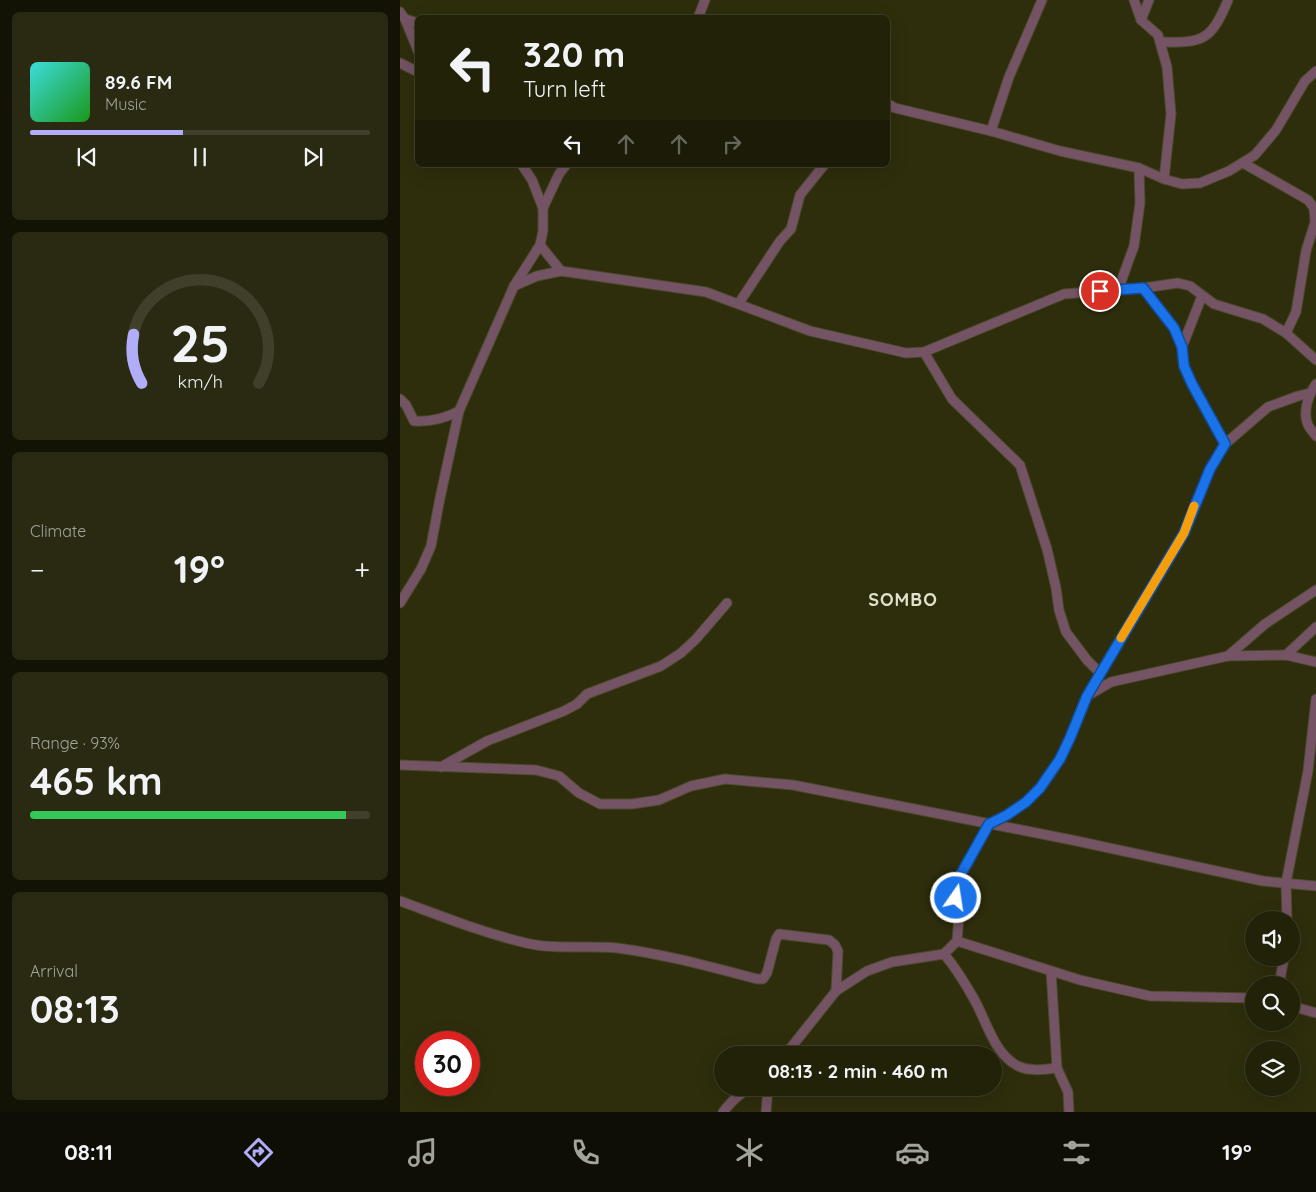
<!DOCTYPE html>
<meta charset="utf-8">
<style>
:root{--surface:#222209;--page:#2a2a12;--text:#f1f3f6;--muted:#a2a49c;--line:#3f3f2a;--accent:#b2adf9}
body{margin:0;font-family:Quicksand,sans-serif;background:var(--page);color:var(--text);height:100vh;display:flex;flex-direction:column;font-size:19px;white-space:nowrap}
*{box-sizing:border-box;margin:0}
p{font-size:16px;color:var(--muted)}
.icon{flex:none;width:28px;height:28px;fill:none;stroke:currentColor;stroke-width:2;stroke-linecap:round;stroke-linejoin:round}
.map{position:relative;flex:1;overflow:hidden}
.side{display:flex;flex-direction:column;gap:12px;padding:12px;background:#131305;width:400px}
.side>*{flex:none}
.guide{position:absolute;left:15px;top:15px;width:475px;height:152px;border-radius:8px;box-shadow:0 5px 20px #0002,0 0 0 1px var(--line);background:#222209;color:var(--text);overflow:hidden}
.controls{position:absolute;left:845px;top:911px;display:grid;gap:10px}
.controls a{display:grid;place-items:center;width:55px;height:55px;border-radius:50%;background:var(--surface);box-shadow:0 5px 20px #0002,0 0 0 1px var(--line);font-size:25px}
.speed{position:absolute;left:15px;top:1031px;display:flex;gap:10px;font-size:25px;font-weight:700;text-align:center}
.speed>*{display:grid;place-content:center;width:65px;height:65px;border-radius:50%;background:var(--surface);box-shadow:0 5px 20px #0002,0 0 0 1px var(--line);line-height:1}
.speed .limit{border:8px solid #d22;background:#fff;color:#111}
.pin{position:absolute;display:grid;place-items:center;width:42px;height:42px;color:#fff;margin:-21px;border:2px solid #fff;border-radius:50%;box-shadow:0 1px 5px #0007}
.me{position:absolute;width:55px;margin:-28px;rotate:13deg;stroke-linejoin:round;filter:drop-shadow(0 0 4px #0008)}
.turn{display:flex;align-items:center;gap:18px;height:105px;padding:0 25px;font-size:22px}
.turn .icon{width:65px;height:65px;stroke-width:2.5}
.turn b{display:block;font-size:35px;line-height:42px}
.lanes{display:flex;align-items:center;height:48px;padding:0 25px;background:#0003;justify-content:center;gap:25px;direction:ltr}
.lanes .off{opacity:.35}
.big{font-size:38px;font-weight:700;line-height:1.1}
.side .card{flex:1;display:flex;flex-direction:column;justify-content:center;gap:8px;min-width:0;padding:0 18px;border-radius:8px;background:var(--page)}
.side .dial{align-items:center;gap:0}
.dial svg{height:130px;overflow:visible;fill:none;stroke:var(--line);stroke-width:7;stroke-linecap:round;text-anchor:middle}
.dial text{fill:var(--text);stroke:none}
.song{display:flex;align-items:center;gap:15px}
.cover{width:60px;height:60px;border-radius:8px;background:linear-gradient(135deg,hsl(180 70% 55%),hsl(120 70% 35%))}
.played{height:5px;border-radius:2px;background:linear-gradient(90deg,var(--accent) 45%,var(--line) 45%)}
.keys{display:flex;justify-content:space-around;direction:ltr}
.heat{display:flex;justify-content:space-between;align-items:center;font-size:28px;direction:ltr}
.charge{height:8px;border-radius:4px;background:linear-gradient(90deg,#34c759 93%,var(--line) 0)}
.trip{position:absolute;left:314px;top:1046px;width:288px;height:50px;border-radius:25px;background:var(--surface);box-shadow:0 5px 20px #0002,0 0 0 1px var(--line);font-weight:700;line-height:50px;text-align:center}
.tab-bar{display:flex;height:80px;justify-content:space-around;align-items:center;background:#0e0e04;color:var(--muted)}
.tab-bar .icon{width:35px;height:35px}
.tab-bar .active{color:var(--accent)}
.tab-bar b{font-size:22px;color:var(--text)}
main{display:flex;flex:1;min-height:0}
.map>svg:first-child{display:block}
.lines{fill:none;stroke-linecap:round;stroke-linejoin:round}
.street-casing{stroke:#4b4a2b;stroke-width:11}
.street{stroke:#745364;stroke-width:9}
.route-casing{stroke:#114b97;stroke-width:12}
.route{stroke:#1a73e8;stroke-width:9}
.slow{stroke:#f59e0b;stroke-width:9}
.labels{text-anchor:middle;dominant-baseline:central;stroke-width:5;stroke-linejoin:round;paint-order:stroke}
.district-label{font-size:18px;font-weight:bold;letter-spacing:1px;fill:#e1e1ce;stroke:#2e2d0c}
</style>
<main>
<section class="side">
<div class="card">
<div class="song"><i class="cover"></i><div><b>89.6 FM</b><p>Music</p></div></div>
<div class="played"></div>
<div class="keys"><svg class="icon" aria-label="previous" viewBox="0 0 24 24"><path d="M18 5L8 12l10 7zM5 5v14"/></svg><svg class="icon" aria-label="pause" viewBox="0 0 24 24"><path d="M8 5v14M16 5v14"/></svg><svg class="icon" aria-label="next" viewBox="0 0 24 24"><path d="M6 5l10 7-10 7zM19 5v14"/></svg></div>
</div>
<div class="card dial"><svg viewBox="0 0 100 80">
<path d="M14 69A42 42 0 1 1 86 69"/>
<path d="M14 69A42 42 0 0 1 9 39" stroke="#b2adf9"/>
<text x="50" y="56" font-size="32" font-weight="700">25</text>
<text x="50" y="72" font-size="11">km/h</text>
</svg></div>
<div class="card"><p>Climate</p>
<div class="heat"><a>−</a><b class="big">19°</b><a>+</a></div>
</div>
<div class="card"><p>Range · 93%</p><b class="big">465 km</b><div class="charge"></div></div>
<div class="card"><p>Arrival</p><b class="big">08:13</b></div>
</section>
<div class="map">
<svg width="916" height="1112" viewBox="0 0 916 1112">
<rect width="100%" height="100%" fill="#2e2d0c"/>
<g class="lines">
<!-- street casing -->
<g class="street-casing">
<g id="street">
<polyline points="734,0 741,20"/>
<polyline points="749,0 741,20 758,35 767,67 771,114 764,179"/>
<polyline points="0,12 5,19 18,51"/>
<polyline points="298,18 305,0"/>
<polyline points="5,19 18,23"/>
<path d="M760,42C803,43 811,41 828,0"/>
<polyline points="0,63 18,72"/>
<polyline points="488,104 495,108 591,131 660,151 739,168 764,179 782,184 800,183 829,171 855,155 876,130 905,81 916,71"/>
<polyline points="591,131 609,77 642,0"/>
<polyline points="843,163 908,200 914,208 915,222 906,251 896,312 886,333"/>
<polyline points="143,208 159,174 166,165"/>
<polyline points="140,245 161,271 306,292 410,331 506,353 524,352 664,294 743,288 778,283 790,286 814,304 863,319 886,333 916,360"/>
<polyline points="114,286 137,276 161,271"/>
<polyline points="743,288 774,328 782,347 784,367 792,384 825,444"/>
<polyline points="718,290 734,246 740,203 739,168"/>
<polyline points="339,303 380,241 391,229 400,195 424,165"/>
<polyline points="782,347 802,296"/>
<polyline points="524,352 552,399 620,465 647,549 656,588 659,610 666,632 687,660 700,673"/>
<path d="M916,384C909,394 903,410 907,422C908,427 913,432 916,436"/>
<path d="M0,399L6,405L14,421C31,422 44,419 59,411"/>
<polyline points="0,603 21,569 31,546 40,498 59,411 114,286 140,245 143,231 143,208 132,180 122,165"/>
<polyline points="886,655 916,627"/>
<polyline points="828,656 865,624 916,590"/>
<polyline points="689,692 784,533 810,469 825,444 868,407 898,396 910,393"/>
<polyline points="0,765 136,770 159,776 179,793 200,804 232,804 259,800 291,786 325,779 393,785 672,840 863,881 916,886"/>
<polyline points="41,767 87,741 164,711 177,704 187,694 261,666 281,653 296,639 327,603"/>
<path d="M0,901C41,916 83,933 126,943C155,950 187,945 217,948C264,954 311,967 357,979H363L367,973L376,939L379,934L429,940L435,945L438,951L436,991"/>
<polyline points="887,920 886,883 908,771 916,699"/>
<polyline points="557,941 680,980 750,996 854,998"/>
<path d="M544,954C556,968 565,983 574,999C587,1022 594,1054 618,1066C630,1072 644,1069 657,1068"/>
<polyline points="651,971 657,1068 668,1092 669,1112"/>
<polyline points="879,985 884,958"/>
<polyline points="891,1006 916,1013"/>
<polyline points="385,1055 436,991 467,971 492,962 544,954 557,941 559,916 556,898 561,874 589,824 607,815 626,802 640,788 660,759 670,738 687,696 711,682 828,656 886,655 916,662"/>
<path d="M323,1112C331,1102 339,1093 351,1088"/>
<polyline points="366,1112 368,1088"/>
</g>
</g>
<!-- street -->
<use href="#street" class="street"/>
</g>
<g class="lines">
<!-- route casing -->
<g class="route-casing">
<polyline id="route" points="556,898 561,874 589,824 607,815 626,802 640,788 660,759 670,738 687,696 784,533 810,469 825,444 792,384 784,366 782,347 774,328 743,288 700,291"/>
</g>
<!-- route -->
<use href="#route" class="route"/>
<!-- slow -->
<polyline class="slow" points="721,638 784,533 794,506"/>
</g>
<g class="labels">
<!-- district labels -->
<g class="district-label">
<text x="503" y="599">SOMBO</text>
</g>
</g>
</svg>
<div class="controls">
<a><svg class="icon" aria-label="sound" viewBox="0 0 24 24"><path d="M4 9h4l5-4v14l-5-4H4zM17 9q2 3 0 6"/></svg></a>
<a><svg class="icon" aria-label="search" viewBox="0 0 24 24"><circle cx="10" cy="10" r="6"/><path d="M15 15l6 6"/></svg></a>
<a><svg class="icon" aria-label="layers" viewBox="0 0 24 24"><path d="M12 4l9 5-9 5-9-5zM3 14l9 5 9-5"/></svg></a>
</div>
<div class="speed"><div class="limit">30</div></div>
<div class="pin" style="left:700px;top:291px;background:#d93025"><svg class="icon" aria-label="arrive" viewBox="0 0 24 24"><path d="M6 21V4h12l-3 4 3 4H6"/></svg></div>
<svg class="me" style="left:556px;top:898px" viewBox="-20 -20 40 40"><circle r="17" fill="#1a73e8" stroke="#fff" stroke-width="3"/><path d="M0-11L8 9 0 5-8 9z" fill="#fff"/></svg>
<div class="trip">08:13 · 2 min · 460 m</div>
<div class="guide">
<div class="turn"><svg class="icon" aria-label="left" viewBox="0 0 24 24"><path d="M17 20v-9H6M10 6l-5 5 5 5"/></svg><div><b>320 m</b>Turn left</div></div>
<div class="lanes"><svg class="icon" aria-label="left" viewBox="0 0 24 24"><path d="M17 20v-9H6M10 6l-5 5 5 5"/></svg><svg class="icon off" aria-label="ahead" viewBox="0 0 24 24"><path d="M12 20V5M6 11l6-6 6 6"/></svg><svg class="icon off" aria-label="ahead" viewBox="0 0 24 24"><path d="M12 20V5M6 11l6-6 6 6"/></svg><svg class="icon off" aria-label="right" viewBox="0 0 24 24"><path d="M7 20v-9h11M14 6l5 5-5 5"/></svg></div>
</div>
</div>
</main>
<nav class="tab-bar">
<b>08:11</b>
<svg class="icon active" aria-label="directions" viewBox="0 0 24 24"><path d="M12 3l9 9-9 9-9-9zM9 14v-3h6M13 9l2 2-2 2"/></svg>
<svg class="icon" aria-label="music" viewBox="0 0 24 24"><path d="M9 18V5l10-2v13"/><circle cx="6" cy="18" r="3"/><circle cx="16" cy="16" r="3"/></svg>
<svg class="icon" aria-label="phone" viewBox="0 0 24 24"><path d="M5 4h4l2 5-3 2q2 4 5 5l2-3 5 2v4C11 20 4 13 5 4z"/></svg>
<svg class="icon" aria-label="climate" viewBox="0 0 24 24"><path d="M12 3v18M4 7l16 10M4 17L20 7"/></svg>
<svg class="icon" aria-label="car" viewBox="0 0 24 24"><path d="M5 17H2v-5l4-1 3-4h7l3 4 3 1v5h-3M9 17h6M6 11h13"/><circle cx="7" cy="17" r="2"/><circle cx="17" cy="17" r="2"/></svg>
<svg class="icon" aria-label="filters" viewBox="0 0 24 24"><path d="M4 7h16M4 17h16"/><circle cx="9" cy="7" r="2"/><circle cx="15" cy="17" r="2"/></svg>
<b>19°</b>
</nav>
